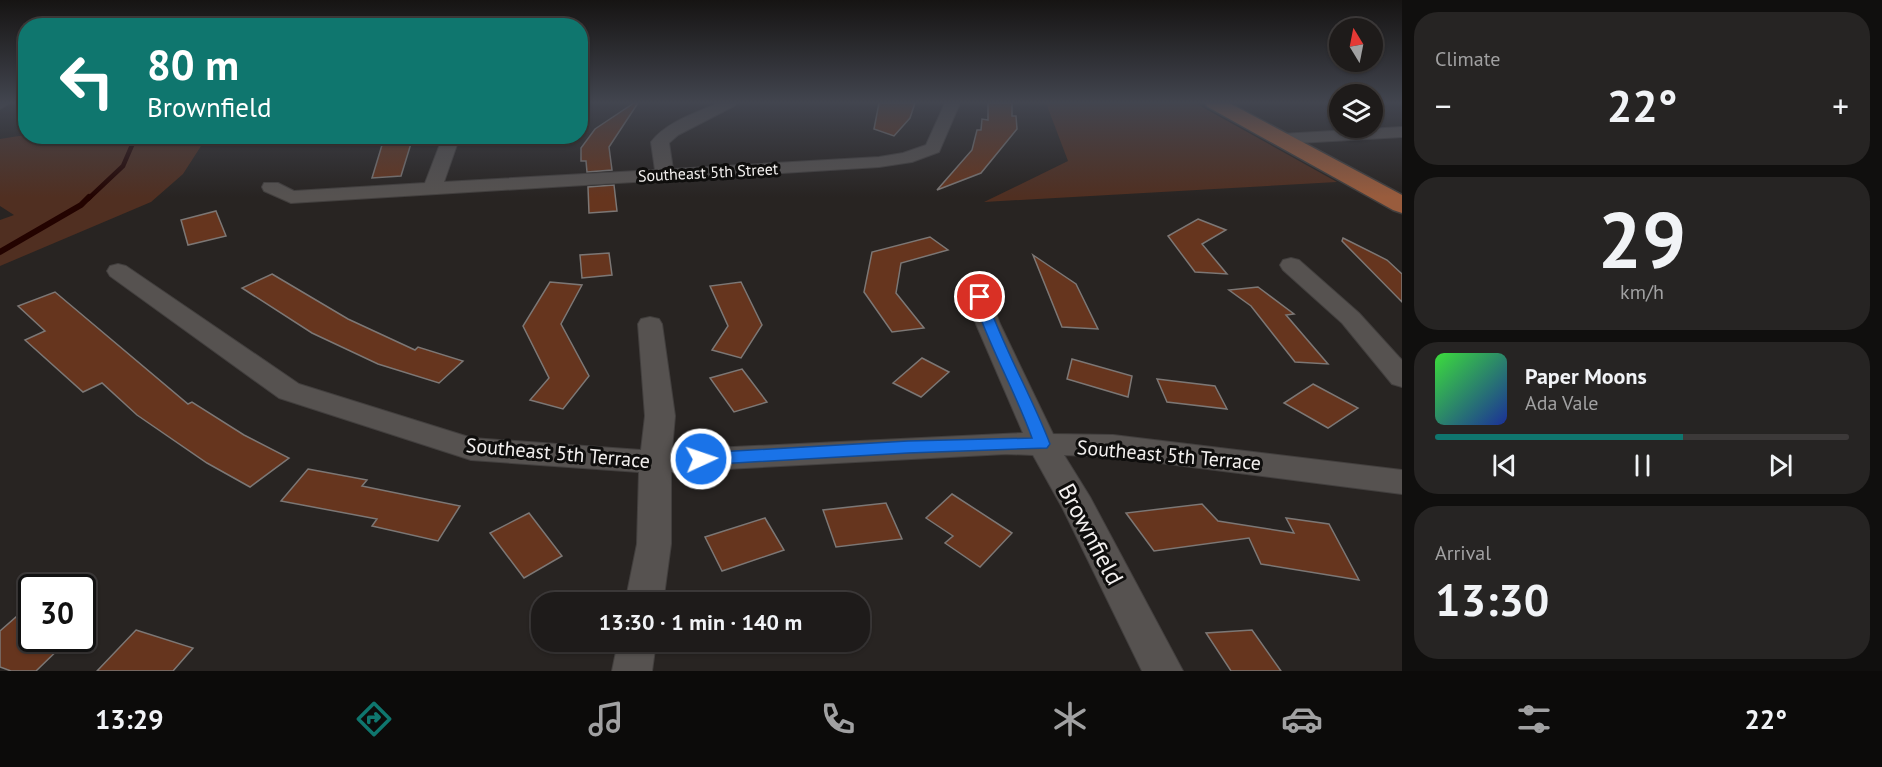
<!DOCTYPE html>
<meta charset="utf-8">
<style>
:root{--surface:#1e1b1a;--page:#262423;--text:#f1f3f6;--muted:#a1a1a2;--line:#3c3939;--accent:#0f766e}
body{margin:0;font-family:"PT Sans",sans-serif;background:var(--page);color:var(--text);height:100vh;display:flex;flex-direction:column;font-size:22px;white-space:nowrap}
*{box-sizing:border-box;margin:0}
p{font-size:20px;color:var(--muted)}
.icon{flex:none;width:33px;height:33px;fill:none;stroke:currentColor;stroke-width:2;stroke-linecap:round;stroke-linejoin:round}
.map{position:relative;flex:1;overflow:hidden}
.drawer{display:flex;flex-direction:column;gap:12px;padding:12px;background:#100f0e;width:480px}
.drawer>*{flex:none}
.hud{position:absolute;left:18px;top:18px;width:570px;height:126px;border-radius:24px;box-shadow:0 2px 4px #0004,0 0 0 2px var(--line);background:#0f766e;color:#fff;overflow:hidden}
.needle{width:39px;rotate:350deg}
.controls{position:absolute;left:1329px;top:18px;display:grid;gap:12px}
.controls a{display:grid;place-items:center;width:54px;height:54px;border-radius:50%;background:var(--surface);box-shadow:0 2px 4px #0004,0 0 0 2px var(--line);font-size:30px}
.speed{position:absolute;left:18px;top:574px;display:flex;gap:12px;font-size:30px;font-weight:700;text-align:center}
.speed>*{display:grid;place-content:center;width:78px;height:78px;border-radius:50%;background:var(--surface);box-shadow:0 2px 4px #0004,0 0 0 2px var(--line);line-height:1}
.speed .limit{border:3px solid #111;border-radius:9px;background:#fff;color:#111}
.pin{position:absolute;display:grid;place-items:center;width:51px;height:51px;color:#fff;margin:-26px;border:3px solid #fff;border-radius:50%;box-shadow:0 2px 6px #0007}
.me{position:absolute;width:66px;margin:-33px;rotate:87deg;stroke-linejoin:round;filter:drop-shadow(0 0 4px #0008)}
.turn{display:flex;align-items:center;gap:21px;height:126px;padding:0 30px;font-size:27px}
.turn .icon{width:78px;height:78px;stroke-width:2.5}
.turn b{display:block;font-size:42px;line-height:51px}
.big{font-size:45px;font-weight:700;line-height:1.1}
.drawer .card{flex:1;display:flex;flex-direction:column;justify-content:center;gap:9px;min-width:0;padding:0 21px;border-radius:24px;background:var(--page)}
.drawer .dial{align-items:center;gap:0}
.dial b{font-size:78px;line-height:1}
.song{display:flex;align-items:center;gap:18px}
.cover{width:72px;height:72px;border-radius:9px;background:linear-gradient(135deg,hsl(120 70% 55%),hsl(230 70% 35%))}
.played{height:6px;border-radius:3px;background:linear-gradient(90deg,var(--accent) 60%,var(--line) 60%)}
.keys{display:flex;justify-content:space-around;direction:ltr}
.heat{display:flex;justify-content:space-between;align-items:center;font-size:33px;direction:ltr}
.trip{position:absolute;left:531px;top:592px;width:339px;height:60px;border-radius:24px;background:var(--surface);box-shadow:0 2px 4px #0004,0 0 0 2px var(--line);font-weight:700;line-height:60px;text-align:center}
.tabs{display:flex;height:96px;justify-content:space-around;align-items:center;background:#0c0b0a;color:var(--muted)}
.tabs .icon{width:42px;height:42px}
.tabs .selected{color:var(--accent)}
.tabs b{font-size:27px;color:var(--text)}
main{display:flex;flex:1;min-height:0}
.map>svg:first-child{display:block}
.green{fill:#502f21}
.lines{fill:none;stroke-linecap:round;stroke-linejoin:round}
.stream-far1{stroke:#230300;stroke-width:4.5}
.stream{stroke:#230300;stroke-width:6}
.building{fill:#66351e;stroke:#7c7775;stroke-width:1.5}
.minor-casing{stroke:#423f3e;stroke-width:2}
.major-casing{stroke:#423f3e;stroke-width:3}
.minor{fill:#565250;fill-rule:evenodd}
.major{fill:#995c3d;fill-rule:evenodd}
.route{fill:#1a73e8;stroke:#114b97;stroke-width:1.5}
.labels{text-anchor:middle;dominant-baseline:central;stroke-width:6;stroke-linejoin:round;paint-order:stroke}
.far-street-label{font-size:16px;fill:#f2efee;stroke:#0f0e0d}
.street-label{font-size:20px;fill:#f2efee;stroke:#0f0e0d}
.near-street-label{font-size:24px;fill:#f2efee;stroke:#0f0e0d}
</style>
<main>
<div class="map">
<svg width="1402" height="671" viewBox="0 0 1402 671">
<rect width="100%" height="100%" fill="#282422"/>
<!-- green -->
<g class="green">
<polygon points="1046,103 1195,103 1337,182 984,202 1068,161"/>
<polygon points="25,135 26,136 214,137 203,143 183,174 151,202 0,266 0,220 14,215 0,206 0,139"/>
</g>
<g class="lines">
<!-- stream-far1 -->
<polyline class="stream-far1" points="88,199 123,166 136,136"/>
<!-- stream -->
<polyline class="stream" points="0,252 81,205 89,197"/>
</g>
<!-- building -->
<g class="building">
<polygon points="634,103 638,103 609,147 612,170 587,172 586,161 581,161 581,148 595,129"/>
<polygon points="879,103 915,103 910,118 894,136 874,129"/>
<polygon points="988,103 1012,103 1012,116 1016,116 1017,129 981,173 937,190 972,150 977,130 981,130 982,119 988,120"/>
<polygon points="413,137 401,176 372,178 382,145 389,145 391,139"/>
<polygon points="614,185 617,211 589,213 588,187"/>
<polygon points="216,211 226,236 188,245 181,220"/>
<polygon points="1198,219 1226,230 1202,244 1227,274 1195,272 1168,236"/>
<polygon points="930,237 948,250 901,263 896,293 924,328 892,332 864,292 872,252"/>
<polygon points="1343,238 1387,260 1402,274 1402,302 1342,241"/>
<polygon points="609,253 612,275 582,278 580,255"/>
<polygon points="1033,255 1076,284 1098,329 1062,327"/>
<polygon points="272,274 348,319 415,350 418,347 463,361 439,383 378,364 312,333 242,288"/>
<polygon points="550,282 582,285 561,324 589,376 563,409 530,400 549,378 523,326"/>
<polygon points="741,282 762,325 741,358 712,350 728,326 710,286"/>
<polygon points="1258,287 1294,314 1286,315 1328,364 1295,362 1251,306 1229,290"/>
<polygon points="55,292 188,404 192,402 244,435 289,458 250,487 207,463 137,415 102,383 83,392 25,340 45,331 18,306"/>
<polygon points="922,358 949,372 921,397 893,383"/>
<polygon points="1072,359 1132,376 1128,397 1067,379"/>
<polygon points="742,369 767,402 734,412 710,378"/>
<polygon points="1157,379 1215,386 1227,409 1167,402"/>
<polygon points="1313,384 1358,408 1328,428 1284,403"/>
<polygon points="308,469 367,480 362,486 460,506 438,541 372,526 377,519 281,501"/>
<polygon points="952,494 1012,533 980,567 945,543 953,536 926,518"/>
<polygon points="886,503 902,539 836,547 823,510"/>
<polygon points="1202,504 1218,521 1294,533 1286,518 1329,524 1359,580 1261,564 1249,538 1154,551 1126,513"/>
<polygon points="529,513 562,556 524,578 490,533"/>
<polygon points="765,518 784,550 722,571 705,537"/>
<polygon points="32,603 32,639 69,639 36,671 11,671 0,667 0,631"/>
<polygon points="136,630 193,648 173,671 97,671"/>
<polygon points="1252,630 1281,671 1231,671 1206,633"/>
</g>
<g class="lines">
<!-- minor casing -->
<g class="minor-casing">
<g id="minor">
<polygon points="0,103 10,103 0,109"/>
<path d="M718,103H737L734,106L678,135L669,143L673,169L879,157L903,153L926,145L945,103H960L939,152L912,162L879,167L291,203L264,191L262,187L264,183H278L294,191L425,183L443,136H460L444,182L655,170L651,142C666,122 696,113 718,103Z"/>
<polygon points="1402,127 1402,137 1281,144 1275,143 1273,139 1275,135 1281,134"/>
<polygon points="1291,258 1299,260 1359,313 1399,357 1402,360 1402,387 1392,384 1342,323 1283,270 1280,265 1283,260"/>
<polygon points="118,264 126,266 299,384 472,438 641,450 645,416 638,324 641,319 650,317 659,319 662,324 675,416 672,450 1023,433 976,324 968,297 972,292 980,290 988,292 1000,324 1053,434 1113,435 1402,470 1402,494 1113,457 1064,455 1090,497 1183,671 1142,671 1063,509 1033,455 1006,454 671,472 671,544 663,603 625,603 637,544 639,472 471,460 279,398 110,276 107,271 110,266"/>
<polygon points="618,642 656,642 652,671 612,671"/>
</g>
</g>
<!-- major casing -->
<g class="major-casing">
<polygon id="major" points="1205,103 1229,103 1402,195 1402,213 1393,210 1208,107"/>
</g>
<!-- minor -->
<use href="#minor" class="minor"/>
<!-- major -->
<use href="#major" class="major"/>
</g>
<!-- sky -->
<linearGradient id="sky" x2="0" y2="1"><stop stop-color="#161413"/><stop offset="0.52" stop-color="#42454f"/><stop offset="1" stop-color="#42454f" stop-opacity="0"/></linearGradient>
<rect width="1402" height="197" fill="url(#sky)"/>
<!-- route -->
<path class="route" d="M980,293L986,297C1003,348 1031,394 1050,444L1047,448L908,453L701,465L695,464L693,459L695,455L701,453L908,441L1032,438C1015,390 988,345 973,297Z"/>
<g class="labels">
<!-- far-street labels -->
<g class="far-street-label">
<text transform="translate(708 172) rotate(-3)">Southeast 5th Street</text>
</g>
<!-- street labels -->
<g class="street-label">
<text transform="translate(558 453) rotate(5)">Southeast 5th Terrace</text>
<text transform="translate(1169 455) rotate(5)">Southeast 5th Terrace</text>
</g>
<!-- near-street labels -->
<g class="near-street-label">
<text transform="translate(1091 534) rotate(62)">Brownfield</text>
</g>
</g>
</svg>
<div class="controls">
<a><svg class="needle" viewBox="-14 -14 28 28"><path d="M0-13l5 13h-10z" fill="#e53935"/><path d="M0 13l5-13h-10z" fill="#a1a1a2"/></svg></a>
<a><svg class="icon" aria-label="layers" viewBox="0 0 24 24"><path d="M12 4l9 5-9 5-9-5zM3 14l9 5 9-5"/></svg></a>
</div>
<div class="speed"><div class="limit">30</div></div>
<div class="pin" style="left:980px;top:297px;background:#d93025"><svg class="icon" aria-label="arrive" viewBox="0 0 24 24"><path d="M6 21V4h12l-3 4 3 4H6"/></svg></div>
<svg class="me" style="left:701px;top:459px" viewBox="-20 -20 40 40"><circle r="17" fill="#1a73e8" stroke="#fff" stroke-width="3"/><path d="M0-11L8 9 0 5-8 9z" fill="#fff"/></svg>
<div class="trip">13:30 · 1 min · 140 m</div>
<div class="hud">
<div class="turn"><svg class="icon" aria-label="left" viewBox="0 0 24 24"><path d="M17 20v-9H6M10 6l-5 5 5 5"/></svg><div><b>80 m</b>Brownfield</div></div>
</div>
</div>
<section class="drawer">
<div class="card"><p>Climate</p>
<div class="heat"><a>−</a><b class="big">22°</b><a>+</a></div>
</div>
<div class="card dial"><b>29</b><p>km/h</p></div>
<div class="card">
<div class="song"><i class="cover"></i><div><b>Paper Moons</b><p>Ada Vale</p></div></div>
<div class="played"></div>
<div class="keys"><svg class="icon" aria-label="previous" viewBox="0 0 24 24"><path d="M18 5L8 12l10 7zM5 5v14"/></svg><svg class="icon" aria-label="pause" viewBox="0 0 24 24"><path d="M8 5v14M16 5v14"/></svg><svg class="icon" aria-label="next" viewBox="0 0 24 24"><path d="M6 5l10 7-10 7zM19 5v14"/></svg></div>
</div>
<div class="card"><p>Arrival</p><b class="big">13:30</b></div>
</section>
</main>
<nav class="tabs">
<b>13:29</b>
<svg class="icon selected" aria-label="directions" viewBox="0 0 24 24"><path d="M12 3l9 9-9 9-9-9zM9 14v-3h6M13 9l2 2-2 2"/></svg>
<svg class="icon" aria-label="music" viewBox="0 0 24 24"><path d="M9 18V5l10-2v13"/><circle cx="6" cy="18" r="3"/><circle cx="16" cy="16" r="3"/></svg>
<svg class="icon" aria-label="phone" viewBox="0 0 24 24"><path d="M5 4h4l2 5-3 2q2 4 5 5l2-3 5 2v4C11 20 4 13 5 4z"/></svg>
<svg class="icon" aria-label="climate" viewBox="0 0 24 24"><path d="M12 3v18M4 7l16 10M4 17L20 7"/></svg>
<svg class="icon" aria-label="car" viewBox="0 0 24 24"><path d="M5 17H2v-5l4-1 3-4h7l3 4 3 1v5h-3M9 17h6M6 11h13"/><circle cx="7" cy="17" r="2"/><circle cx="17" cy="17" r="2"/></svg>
<svg class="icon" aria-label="filters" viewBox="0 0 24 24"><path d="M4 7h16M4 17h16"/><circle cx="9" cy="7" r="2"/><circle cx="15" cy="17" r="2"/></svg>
<b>22°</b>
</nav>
